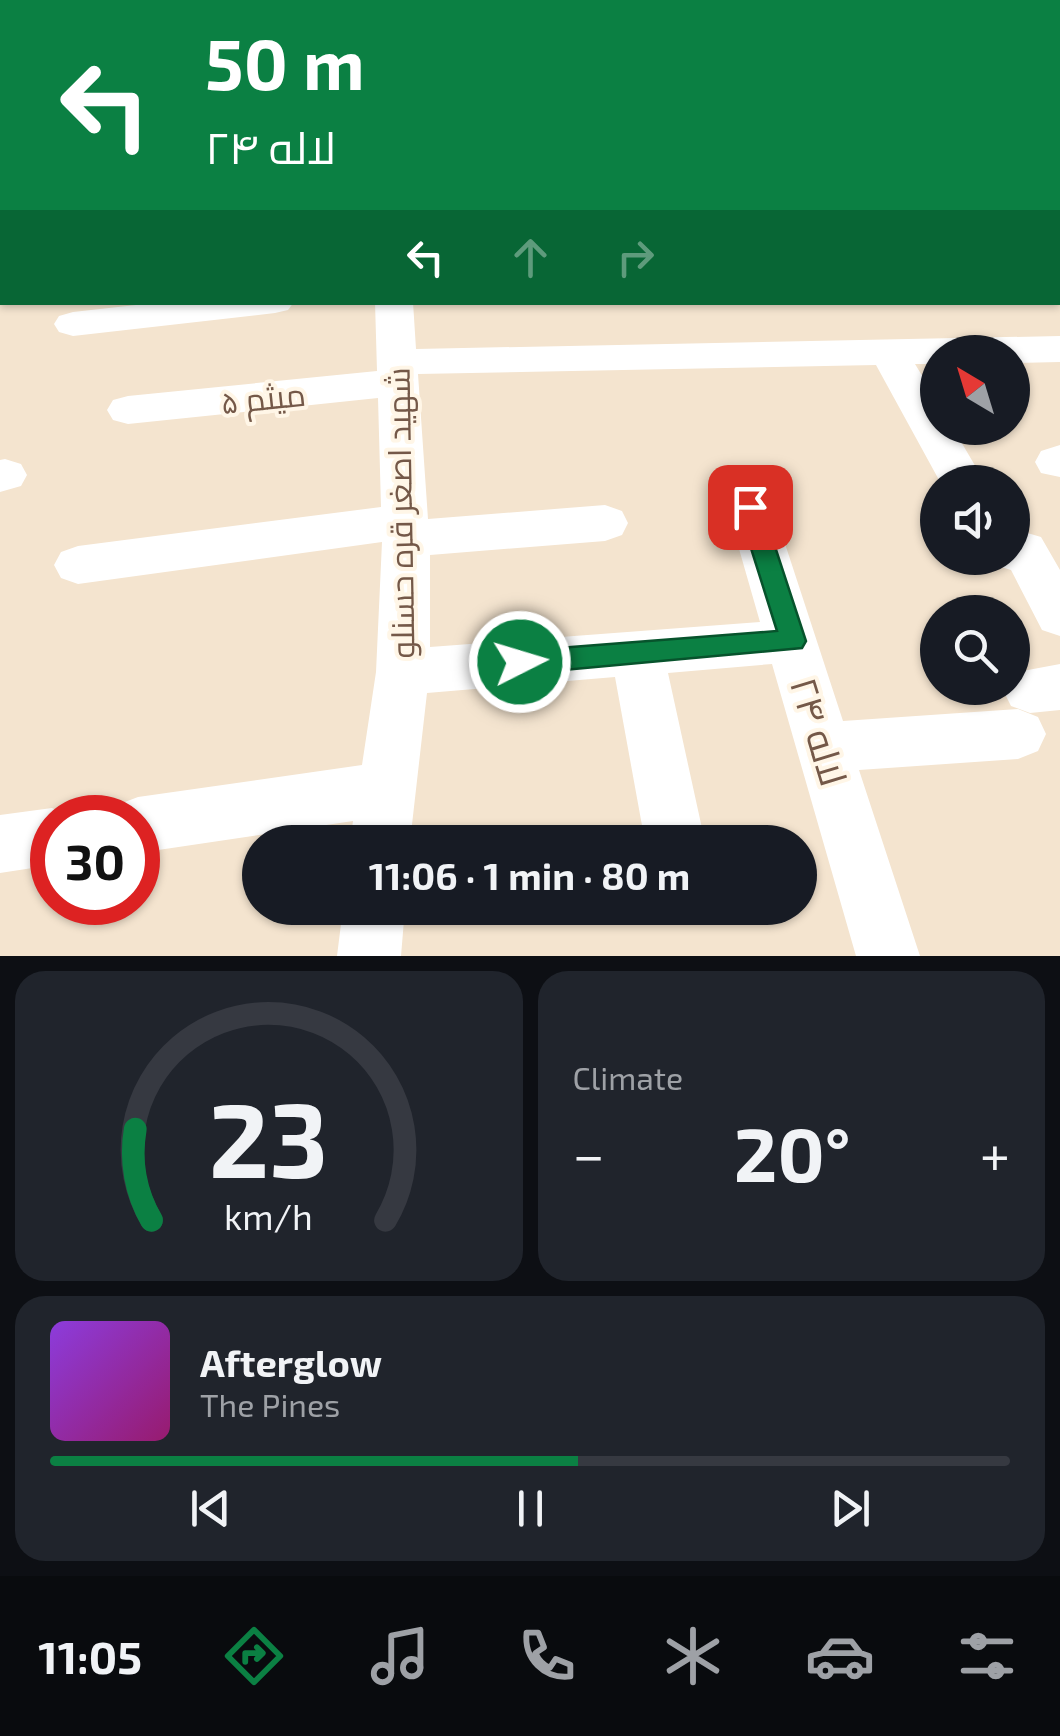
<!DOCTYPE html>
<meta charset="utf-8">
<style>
:root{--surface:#171b24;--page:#20242c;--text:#f1f3f6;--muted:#9ea1a6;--line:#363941;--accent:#0b8043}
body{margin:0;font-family:"Exo 2",Cairo,sans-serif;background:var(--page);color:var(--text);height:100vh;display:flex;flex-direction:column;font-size:38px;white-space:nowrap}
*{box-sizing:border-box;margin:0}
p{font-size:32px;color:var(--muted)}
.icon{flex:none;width:55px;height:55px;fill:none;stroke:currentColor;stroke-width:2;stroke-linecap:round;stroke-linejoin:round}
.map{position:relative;height:956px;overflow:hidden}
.panel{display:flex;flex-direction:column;gap:15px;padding:15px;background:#0d0f14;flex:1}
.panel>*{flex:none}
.banner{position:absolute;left:0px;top:0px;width:1060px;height:305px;box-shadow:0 2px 8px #0004;background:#0b8043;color:#fff;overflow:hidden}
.needle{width:65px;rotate:322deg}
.buttons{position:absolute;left:920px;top:335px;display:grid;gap:20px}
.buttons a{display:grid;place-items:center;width:110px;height:110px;border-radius:50%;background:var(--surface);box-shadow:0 2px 8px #0004;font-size:50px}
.speed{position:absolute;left:30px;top:795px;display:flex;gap:20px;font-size:50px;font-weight:700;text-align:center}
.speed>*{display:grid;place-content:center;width:130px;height:130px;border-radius:50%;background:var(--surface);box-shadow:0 2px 8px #0004;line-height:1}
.speed .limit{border:15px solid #d22;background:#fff;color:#111}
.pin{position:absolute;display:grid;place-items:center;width:85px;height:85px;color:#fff;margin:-42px;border-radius:20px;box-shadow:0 5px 15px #0006}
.me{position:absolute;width:110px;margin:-55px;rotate:85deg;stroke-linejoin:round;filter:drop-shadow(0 0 8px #0008)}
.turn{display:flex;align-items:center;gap:35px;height:210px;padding:0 40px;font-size:45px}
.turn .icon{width:130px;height:130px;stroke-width:2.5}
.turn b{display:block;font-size:70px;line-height:85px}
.lanes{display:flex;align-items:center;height:95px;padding:0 40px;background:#0003;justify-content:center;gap:50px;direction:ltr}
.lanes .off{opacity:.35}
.big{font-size:75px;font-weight:700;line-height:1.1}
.panel .tile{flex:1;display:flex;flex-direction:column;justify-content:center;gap:15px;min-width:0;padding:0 35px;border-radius:30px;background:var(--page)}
.panel .dial{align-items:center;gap:0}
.dial svg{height:260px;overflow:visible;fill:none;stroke:var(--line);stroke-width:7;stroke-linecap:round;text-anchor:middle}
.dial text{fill:var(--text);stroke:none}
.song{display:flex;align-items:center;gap:30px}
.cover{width:120px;height:120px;border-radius:15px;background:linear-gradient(135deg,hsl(270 70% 55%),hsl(320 70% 35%))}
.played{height:10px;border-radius:5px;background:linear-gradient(90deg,var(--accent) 55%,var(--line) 55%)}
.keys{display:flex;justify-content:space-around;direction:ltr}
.heat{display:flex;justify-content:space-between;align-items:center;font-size:55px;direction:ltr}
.panel .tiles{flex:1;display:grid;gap:15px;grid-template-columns:1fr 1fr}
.tile:last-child{grid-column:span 2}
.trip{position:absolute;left:242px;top:825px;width:575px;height:100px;border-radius:50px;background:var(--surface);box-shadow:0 2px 8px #0004;font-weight:700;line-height:100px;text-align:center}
.menu{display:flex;height:160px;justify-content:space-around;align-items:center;background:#090b0e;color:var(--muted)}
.menu .icon{width:70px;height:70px}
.menu .selected{color:var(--accent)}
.menu b{font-size:45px;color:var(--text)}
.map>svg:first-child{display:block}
.residential{fill:#f4e4cf;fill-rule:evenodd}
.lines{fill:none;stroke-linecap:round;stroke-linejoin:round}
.minor{fill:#fff;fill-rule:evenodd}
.route{fill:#0b8043;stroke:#07532c;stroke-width:2.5}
.labels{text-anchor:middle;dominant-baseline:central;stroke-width:8;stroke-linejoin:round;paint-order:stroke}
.street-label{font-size:32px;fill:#745848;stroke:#fff6e7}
.near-street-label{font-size:38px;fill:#745848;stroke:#fff6e7}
</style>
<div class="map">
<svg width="1060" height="956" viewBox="0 0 1060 956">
<rect width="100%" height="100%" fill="#fcf2e1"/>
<!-- residential -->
<path class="residential" d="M0,0H1060V956H0ZM2,2H1058V302H2ZM938,352H1012V428H938ZM938,482H1012V558H938ZM938,612H1012V688H938ZM52,818H138V902H52ZM260,842H800V908H260Z"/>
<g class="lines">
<!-- minor -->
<g class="minor">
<polygon points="456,0 482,0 483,2 458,2"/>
<polygon points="633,0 659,0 660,2 635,2"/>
<polygon points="901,0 927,0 929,2 903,2"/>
<polygon points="0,36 2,37 2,59 0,59"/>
<rect x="1058" y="108" width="2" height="18"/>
<polygon points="2,149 2,169 0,170 0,150"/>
<rect x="1058" y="185" width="2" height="20"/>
<polygon points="1058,231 1060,231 1060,253 1058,252"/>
<polygon points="163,302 294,302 288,310 275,313 73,336 59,332 54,324 59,316 73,312"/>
<polygon points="375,302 413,302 416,349 1060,336 1060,362 1012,363 1012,352 938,352 938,364 915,364 938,402 938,428 953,428 977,469 971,480 939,480 876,365 418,374 428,519 605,505 622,511 628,523 622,535 605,541 430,555 430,647 760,622 727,507 734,495 750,490 766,495 773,507 843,721 1018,709 1038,717 1046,734 1038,751 1018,759 859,770 920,956 856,956 772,664 668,673 705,842 645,842 615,677 427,693 410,842 350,842 353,821 138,853 138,818 112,818 117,805 138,797 362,765 376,672 382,542 78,584 61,578 54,565 61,552 78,546 381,507 378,398 128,424 113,420 107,410 113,400 128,396 377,371"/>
<polygon points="1060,445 1060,477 1041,473 1035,462 1041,451"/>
<polygon points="5,459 21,464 27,475 21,486 0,492 0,460"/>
<polygon points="1024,532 1041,537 1060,570 1060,636 1042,630 1011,570 995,565 991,558 1012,558 1012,533"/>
<polygon points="1060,664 1060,710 1030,713 1011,706 1003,690 1012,688 1012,673"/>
<polygon points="52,808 74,818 52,818 52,865 0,873 0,815"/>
<polygon points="343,908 405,908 401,956 337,956"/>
</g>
</g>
<!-- route -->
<polygon class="route" points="750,499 762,507 806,641 802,648 520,674 511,670 507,662 511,655 520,651 777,631 738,507"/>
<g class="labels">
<!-- street labels -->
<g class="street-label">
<text transform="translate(263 397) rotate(-6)">میثم ۵</text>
<text transform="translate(399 513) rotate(-91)">شهید اصغر قره حسنلو</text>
</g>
<!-- near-street labels -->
<g class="near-street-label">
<text transform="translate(820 731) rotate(73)">لاله ۲۴</text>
</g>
</g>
</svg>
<div class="buttons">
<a><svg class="needle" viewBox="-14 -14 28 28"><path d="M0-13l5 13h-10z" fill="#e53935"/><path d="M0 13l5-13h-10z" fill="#9ea1a6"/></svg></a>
<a><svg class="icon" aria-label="sound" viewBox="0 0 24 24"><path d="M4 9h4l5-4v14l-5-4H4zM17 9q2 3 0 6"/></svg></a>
<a><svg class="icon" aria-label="search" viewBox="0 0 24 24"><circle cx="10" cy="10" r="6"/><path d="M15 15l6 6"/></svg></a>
</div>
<div class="speed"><div class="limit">30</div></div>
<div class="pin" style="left:750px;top:507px;background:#d93025"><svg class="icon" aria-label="arrive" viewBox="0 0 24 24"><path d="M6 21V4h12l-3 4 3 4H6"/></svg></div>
<svg class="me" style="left:520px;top:662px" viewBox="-20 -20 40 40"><circle r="17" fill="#0b8043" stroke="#fff" stroke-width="3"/><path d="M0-11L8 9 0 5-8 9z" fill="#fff"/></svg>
<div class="trip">11:06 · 1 min · 80 m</div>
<div class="banner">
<div class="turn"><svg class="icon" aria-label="left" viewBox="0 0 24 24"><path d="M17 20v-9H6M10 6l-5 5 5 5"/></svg><div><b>50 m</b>لاله ۲۴</div></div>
<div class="lanes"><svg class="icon" aria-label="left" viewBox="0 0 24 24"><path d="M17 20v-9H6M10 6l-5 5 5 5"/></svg><svg class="icon off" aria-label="ahead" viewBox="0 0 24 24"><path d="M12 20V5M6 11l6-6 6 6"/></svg><svg class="icon off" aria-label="right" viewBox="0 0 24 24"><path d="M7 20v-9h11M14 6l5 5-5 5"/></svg></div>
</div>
</div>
<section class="panel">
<div class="tiles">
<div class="tile dial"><svg viewBox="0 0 100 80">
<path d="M14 69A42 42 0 1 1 86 69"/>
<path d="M14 69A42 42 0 0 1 9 41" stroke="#0b8043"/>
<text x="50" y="56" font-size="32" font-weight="700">23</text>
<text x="50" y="72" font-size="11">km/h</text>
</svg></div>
<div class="tile"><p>Climate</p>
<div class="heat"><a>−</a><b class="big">20°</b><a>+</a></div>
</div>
<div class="tile">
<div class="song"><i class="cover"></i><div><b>Afterglow</b><p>The Pines</p></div></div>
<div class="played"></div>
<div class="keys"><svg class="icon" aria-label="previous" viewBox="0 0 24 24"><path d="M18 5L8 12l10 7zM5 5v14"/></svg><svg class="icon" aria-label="pause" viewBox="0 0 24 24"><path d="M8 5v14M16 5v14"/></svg><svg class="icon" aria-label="next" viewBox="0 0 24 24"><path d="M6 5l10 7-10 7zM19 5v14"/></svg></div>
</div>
</div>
</section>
<nav class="menu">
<b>11:05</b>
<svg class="icon selected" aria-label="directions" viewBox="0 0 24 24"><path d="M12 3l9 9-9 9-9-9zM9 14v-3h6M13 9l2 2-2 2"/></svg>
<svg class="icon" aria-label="music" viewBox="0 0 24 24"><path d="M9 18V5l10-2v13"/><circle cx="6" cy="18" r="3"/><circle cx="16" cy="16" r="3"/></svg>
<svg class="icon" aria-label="phone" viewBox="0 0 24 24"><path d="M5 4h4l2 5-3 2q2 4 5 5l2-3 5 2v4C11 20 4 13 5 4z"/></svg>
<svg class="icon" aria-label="climate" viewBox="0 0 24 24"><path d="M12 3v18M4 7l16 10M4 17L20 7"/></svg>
<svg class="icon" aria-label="car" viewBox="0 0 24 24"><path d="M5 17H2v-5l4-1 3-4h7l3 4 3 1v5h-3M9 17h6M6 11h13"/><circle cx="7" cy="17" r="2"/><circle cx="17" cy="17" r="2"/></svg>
<svg class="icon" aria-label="filters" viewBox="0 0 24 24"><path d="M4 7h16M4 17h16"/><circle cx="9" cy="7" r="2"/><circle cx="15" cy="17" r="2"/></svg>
</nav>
